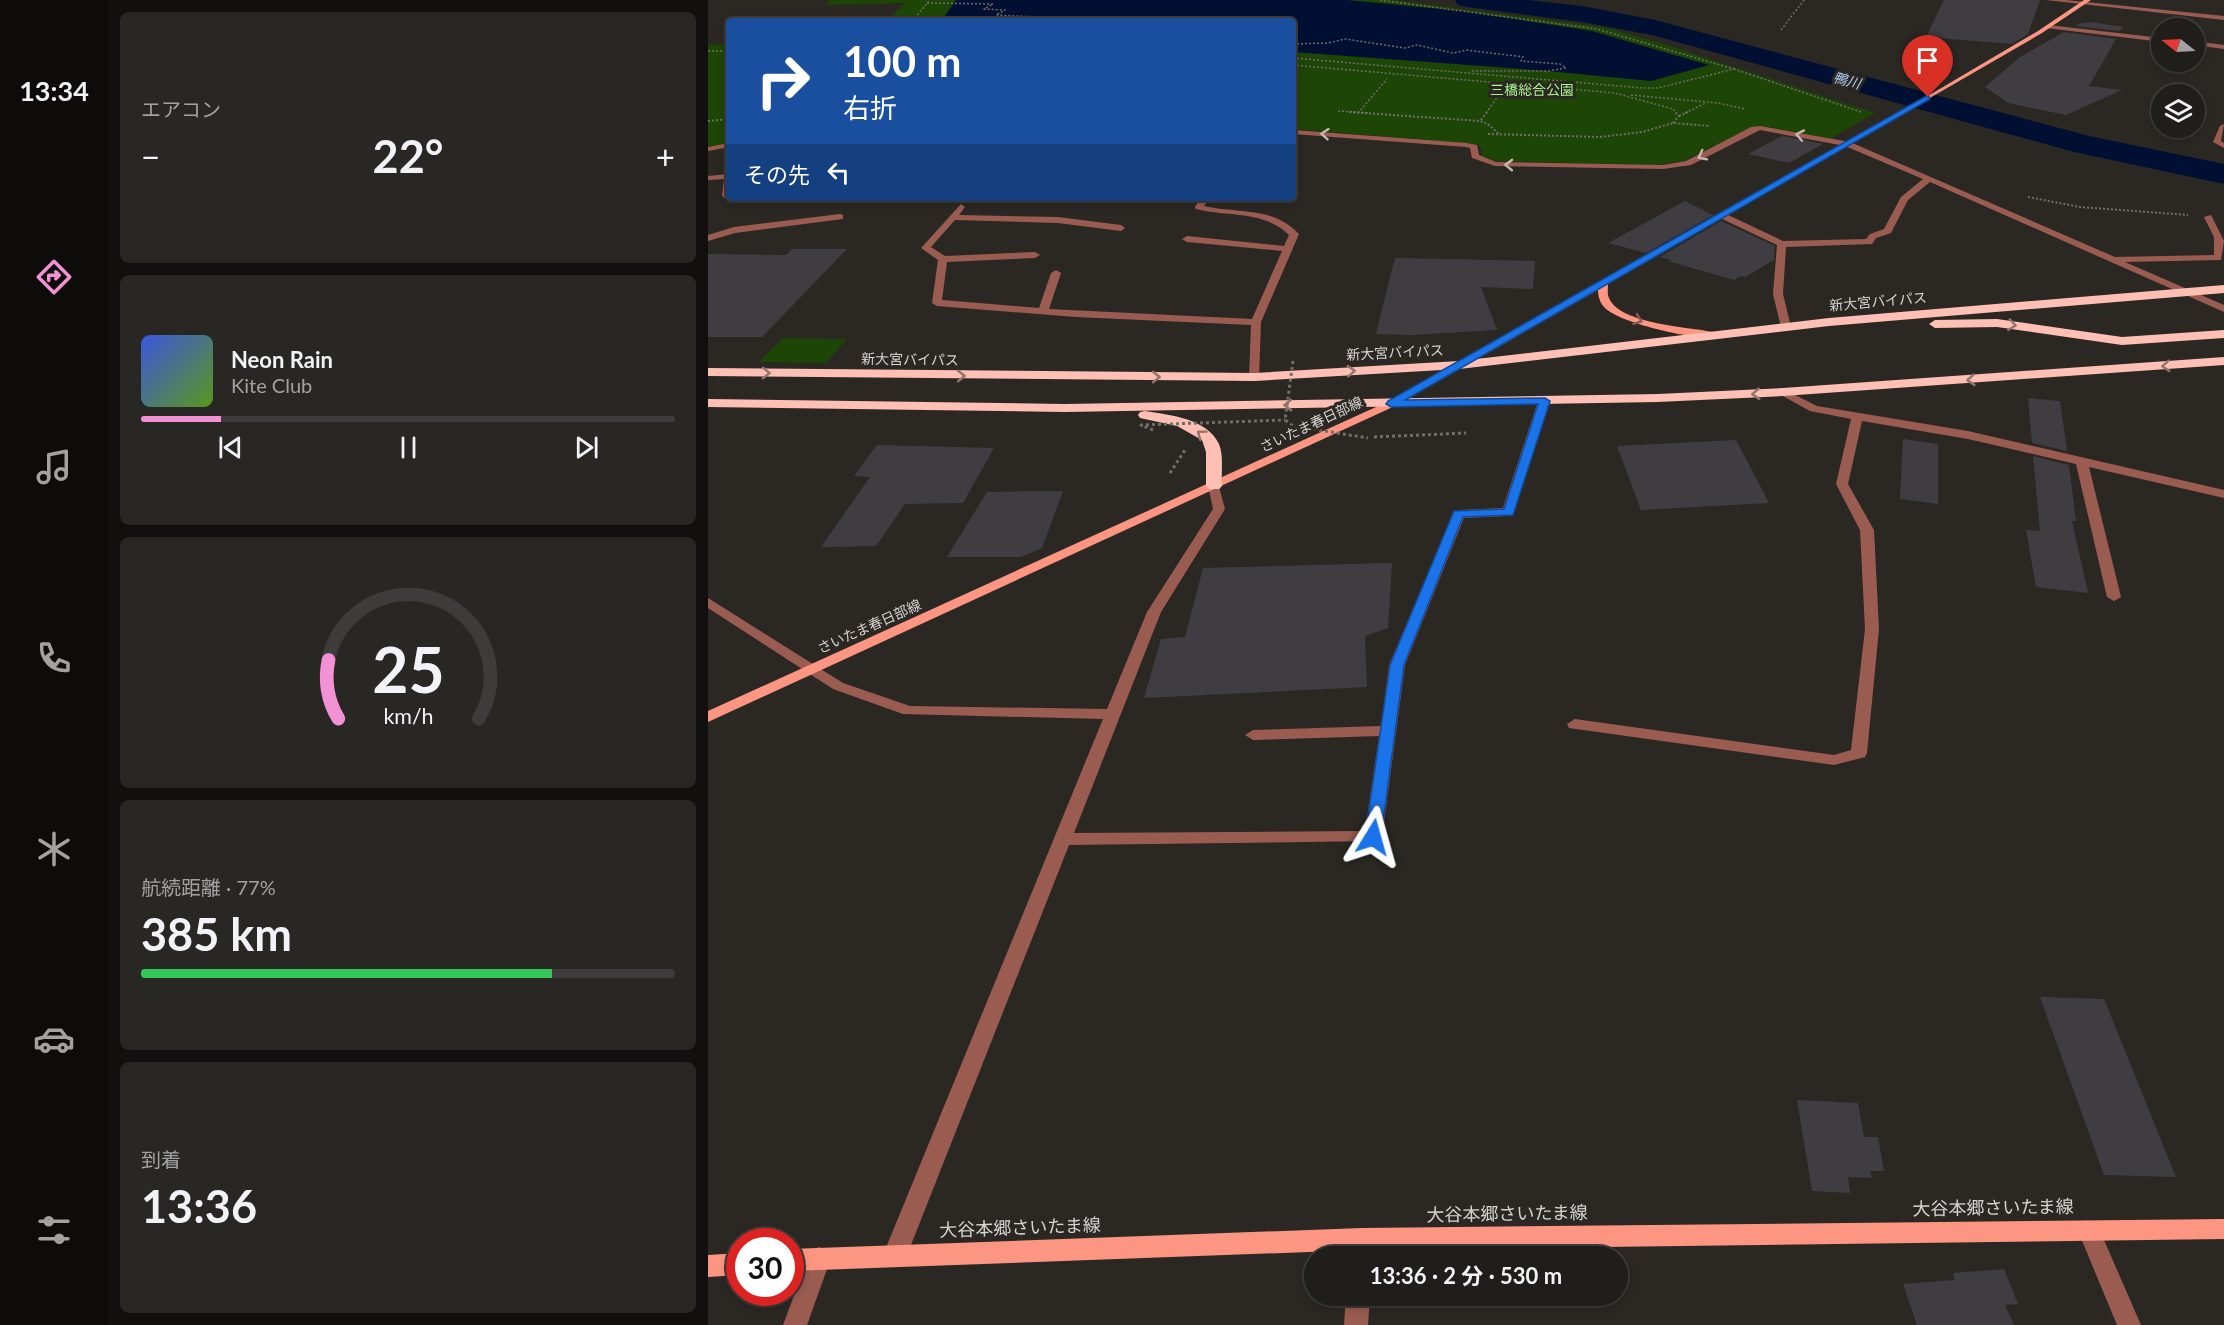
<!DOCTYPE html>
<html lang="ja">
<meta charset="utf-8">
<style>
:root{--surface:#201e1b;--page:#282724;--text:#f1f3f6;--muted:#a2a2a3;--line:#3d3c3a;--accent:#f391d5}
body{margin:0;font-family:Lato,"Noto Sans JP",sans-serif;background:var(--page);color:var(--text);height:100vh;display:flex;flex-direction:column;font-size:22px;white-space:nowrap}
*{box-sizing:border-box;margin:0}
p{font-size:20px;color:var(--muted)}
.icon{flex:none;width:33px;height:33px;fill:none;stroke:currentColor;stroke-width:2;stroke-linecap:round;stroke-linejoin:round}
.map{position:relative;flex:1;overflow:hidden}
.details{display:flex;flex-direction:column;gap:12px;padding:12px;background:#12100f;width:600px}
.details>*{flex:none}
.top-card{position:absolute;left:18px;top:18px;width:570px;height:183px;border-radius:6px;box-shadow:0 3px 9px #0003,0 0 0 2px var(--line);background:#1a4fa0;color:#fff;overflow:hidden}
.needle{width:39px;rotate:288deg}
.tools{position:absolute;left:1443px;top:18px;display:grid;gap:12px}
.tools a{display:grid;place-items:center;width:54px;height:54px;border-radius:50%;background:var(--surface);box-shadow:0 3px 9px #0003,0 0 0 2px var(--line);font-size:30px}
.speed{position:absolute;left:18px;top:1228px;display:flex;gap:12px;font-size:30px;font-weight:700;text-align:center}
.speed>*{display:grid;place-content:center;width:78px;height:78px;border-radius:50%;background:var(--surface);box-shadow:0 3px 9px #0003,0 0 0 2px var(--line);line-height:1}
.speed .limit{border:9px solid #d22;background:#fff;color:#111}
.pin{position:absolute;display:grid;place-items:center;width:51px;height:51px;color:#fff;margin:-62px -26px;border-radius:50% 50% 50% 0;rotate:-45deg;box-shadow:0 0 6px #0007}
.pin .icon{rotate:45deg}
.me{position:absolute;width:66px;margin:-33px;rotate:8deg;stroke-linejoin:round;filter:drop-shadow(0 0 4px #0008)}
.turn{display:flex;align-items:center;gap:21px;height:126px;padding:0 18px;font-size:27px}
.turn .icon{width:78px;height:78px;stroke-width:2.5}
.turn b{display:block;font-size:42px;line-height:51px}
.then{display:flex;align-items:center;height:57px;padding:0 18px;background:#0003;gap:12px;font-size:22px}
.big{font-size:45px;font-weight:700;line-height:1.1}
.details .widget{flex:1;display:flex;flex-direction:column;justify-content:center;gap:9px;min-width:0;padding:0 21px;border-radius:9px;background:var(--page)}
.details .dial{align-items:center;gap:0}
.dial svg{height:156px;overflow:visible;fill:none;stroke:var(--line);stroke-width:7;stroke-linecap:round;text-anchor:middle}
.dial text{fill:var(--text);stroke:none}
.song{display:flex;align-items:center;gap:18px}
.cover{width:72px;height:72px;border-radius:9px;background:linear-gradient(135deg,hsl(230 70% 55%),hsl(90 70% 35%))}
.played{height:6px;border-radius:3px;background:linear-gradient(90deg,var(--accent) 15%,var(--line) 15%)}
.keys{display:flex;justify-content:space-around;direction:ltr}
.heat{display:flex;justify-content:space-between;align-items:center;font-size:33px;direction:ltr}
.charge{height:9px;border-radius:4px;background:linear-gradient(90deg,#34c759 77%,var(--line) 0)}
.trip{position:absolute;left:596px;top:1246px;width:324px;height:60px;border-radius:30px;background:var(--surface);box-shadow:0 3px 9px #0003,0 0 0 2px var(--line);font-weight:700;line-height:60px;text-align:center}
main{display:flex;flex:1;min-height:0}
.menu{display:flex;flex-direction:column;width:108px;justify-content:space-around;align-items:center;background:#0d0c0b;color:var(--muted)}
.menu .icon{width:42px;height:42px}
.menu .selected{color:var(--accent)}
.menu b{font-size:27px;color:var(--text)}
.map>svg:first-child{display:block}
.green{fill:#1c4506}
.water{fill:#000f32}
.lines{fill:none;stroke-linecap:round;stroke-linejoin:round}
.river{fill:#000f32;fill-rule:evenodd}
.building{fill:#3f3d42}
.path-far2{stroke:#706d6a;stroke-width:1.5;stroke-dasharray:2 2;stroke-linecap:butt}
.path-far1{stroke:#706d6a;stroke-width:2;stroke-dasharray:2 2;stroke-linecap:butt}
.path{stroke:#706d6a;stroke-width:3;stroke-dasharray:3 3;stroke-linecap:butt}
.minor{fill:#9a5c51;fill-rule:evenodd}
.major{fill:#fc9683;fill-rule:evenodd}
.highway{fill:#fec0b4;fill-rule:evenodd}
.path-bridge{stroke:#706d6a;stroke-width:3;stroke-dasharray:3 3;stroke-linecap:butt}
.oneway{stroke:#c7b6b1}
.oneway2{stroke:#895a4f}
.oneway3{stroke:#94746c}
.route{fill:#1a73e8;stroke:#114b97;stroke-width:1.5}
.labels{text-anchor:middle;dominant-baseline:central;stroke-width:6;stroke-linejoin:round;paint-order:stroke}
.far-water-label{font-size:14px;font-style:italic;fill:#b4cef6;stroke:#2b2824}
.far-park-label{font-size:14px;fill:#a7f28a;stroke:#2b2824}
.far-street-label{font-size:14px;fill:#d6d4d1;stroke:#2b2824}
.near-street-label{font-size:18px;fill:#d6d4d1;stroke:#2b2824}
</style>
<main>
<nav class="menu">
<b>13:34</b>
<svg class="icon selected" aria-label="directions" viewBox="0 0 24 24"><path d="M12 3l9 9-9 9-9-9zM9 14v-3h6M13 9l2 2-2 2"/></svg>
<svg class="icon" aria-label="music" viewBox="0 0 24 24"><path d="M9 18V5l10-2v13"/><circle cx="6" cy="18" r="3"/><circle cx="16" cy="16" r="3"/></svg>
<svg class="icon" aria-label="phone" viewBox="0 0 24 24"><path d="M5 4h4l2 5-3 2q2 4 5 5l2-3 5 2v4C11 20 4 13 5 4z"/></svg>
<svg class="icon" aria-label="climate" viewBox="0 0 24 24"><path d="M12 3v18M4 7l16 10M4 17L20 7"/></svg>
<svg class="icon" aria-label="car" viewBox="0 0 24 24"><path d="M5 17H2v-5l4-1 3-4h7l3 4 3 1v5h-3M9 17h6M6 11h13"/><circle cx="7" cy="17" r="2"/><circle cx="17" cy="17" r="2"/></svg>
<svg class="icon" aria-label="filters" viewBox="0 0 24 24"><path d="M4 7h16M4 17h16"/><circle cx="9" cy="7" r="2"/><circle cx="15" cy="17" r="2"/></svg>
</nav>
<section class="details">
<div class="widget"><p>エアコン</p>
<div class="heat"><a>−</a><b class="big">22°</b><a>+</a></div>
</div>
<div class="widget">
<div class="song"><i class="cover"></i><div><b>Neon Rain</b><p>Kite Club</p></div></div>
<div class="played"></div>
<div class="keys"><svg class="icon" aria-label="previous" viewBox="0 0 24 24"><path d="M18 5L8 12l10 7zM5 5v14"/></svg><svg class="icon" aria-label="pause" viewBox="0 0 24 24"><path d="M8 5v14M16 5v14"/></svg><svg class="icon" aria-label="next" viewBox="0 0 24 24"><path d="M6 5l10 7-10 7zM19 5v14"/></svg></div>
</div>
<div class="widget dial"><svg viewBox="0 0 100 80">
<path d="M14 69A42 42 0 1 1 86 69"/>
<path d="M14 69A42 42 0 0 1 9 39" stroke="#f391d5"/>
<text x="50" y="56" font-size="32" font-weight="700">25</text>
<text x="50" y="72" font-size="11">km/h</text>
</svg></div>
<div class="widget"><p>航続距離 · 77%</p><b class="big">385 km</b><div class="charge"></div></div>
<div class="widget"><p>到着</p><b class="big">13:36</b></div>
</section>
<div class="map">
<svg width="1516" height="1325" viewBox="0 0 1516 1325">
<rect width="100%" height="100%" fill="#2b2824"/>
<!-- green -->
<g class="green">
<polygon points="122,0 685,0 895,27 952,43 1167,113 1122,139 1061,127 1043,128 975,161 946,165 788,161 773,156 774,148 768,144 585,129 585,21 179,21 197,3 117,5"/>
<polygon points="21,44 21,143 0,147 0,45"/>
<polygon points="75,338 139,339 118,363 51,362"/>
</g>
<!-- water -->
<polygon class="water" points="248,0 639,0 754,11 884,31 1001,65 943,81 840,71 585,52 585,21 233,21"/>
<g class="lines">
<!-- river -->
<polygon class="river" points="747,0 820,0 874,6 947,20 1381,136 1516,164 1516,184 1366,152 944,35 874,22 759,7 750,5"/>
</g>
<!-- building -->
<g class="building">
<polygon points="1236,0 1332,0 1320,34 1304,44 1218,37"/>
<polygon points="1383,22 1415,27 1412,31 1367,26 1373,23"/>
<polygon points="1356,32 1408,39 1381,86 1414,90 1358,115 1300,103 1277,87 1312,57"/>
<polygon points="1074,136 1115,144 1081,163 1040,154"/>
<polygon points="977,201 1005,215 938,253 900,243"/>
<polygon points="1013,221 1067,246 1066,260 1037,277 1032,276 1026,280 960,261 963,260 952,257"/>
<polygon points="84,249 139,249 54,337 0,337 0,254 78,255"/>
<polygon points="687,258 827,261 825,289 773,287 789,330 704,335 668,334"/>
<polygon points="1320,398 1352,401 1359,451 1324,443"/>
<polygon points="1195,439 1230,444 1230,504 1192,499"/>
<polygon points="1028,440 1061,503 933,510 909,446"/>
<polygon points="169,445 286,448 255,503 197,504 168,546 113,547 162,477 146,476"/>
<polygon points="1325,456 1361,465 1368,521 1364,521 1380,593 1328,587 1318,530 1332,531"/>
<polygon points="355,491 334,548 313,557 239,557 279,492"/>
<polygon points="684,563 680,628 657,636 659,687 436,698 453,639 477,637 495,568"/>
<polygon points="1332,997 1396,999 1468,1177 1396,1175"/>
<polygon points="1089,1100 1150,1103 1156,1137 1170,1137 1176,1171 1162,1171 1164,1178 1140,1177 1142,1193 1104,1191"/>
<polygon points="1296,1269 1310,1304 1297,1305 1306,1325 1209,1325 1195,1284 1247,1280 1245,1273"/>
</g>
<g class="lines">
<!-- path-far2 -->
<g class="path-far2">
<polyline points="219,3 285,4 276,9 297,10 288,15 328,17 321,21"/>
<polyline points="204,21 222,0"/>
<polyline points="450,21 455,21"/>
<polyline points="472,21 486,21"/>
<polyline points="1073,30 1096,0"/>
<polyline points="585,44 620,43 637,39 697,48 709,45 745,53 759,50 815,57 813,61 852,64 858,68 840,71 762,71"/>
<polyline points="0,51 21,51"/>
<polyline points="585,58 934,88 950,88 1026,69 889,29 671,0"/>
<polyline points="585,65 907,93 965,109 969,113"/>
<polyline points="1026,69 1153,112"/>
<polyline points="923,95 1010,103 1037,109"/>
<polyline points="630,111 662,113"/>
<polyline points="650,113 679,79"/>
<polyline points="778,113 799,84"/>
<polyline points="977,113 998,103"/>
</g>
<!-- path-far1 -->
<g class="path-far1">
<polyline points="641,112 772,121"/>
<polyline points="779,112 772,121 780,124 792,135"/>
<polyline points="971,116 980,112"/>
<polyline points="0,121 21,119"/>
<polyline points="965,123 971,116 967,112"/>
<polyline points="780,134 892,137 934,132 965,123 1002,126"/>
<polyline points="1320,197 1372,207 1480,215"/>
</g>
<!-- path -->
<g class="path">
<polyline points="666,437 758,433"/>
<polyline points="462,473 477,450"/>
</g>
<!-- minor -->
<g class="minor">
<polygon points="1338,0 1358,0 1516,16 1516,20"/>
<polygon points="1340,25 1454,38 1454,42 1338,28"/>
<polygon points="1486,41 1516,45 1516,49 1486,45"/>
<polygon points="1516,124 1513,141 1516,143 1516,148 1505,142 1512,126"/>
<polygon points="1052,126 1142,142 1407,257 1506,255 1506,237 1496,217 1503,215 1516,241 1513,260 1417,262 1516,305 1516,312 1222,182 1200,200 1183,233 1168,238 1164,244 1078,247 1075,294 1083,327 1078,330 1073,327 1065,294 1069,245 1010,217 1010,213 1016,213 1075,241 1158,239 1162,234 1176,229 1193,197 1215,179 1137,146 1052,130 983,165 955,169 787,166 764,158 762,148 758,147 585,134 585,130 759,143 769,145 771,155 788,162 955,165 978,161 1043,127"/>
<polygon points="21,143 21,147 0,151 0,147"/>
<polygon points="21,174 21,198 18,199 14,196 16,179 0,180 0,176"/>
<path d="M493,198H501L496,206C530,214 565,206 591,234L553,322L551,379L547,380L541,377L543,325L368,317L229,306L224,303L230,260L213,248L253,204L257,207L251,215L350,217L413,225L417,228L413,231L350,223L247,220L223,247L237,256L327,252L332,255L327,258L239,262L234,300L331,308L343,273L348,270L353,273L341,309L544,319L574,251L479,242L474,239L479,236L576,246L581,235C556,210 519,217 488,209L487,207Z"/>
<polygon points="132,214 135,215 135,219 27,233 0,241 0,235 26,227"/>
<polygon points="1075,389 1109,406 1260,431 1516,490 1516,498 1381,467 1413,597 1406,601 1399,597 1368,464 1260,439 1154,421 1140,484 1166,530 1171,629 1159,753 1157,757 1126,765 861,728 859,724 867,719 1126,755 1143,750 1157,629 1152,530 1128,484 1143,419 1102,411 1071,394 1069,392"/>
<polygon points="836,398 842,401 806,512 800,516 756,518 697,665 674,837 671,841 361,845 199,1255 195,1263 187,1266 179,1263 175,1255 395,719 195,714 125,689 0,608 0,598 135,683 202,706 399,709 439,612 505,509 500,486 506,482 510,483 517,509 453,612 366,833 657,831 671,736 545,740 537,735 545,730 673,726 681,665 745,514 751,510 795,508 830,401"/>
<polygon points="1381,1221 1389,1224 1433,1325 1409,1325 1370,1231 1373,1224"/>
<polygon points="654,1228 662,1232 665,1239 665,1257 641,1257 643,1239 646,1232"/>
<polygon points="111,1247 119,1250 123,1258 99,1325 75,1325 103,1250"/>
<polygon points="638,1296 662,1296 660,1325 636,1325"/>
</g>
<!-- major -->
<g class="major">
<path d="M1376,0H1383L1334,33L900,284C900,289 899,294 901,298C912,325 985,327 1010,333V337C989,341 910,323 896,307C892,303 890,296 890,290L687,406L0,722V711L679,402L1235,87L1330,31Z"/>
<polygon points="1516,1219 1516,1239 654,1250 82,1271 82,1249 654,1228"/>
<polygon points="32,1253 32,1275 0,1277 0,1255"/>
</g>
<!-- highway -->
<g class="highway">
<polygon points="1516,285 1516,293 1121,326 751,369 547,381 0,376 0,368 547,373 751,361 1121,318"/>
<polygon points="1289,319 1414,337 1516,330 1516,338 1414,345 1289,327 1227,328 1221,324 1227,320"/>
<polygon points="1516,357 1516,365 1075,396 950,402 357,412 0,407 0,399 357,404 950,394 1075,388"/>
<path d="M437,411C461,415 499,418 511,444C516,456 513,473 514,486L511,489H501L498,486V452L494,440L469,426L432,418L430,415L432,412Z"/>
</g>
<!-- path-bridge -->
<g class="path-bridge">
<polyline points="585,361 577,420 585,426 660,438"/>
<polyline points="445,430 433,425 577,420"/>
</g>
</g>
<!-- one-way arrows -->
<defs><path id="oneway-chevron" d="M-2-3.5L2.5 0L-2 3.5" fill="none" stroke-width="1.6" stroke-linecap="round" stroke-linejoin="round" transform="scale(1.5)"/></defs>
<g class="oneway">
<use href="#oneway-chevron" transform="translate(617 134) rotate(-175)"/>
<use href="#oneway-chevron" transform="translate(1092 135) rotate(-169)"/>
<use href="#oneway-chevron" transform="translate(994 156) rotate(153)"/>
<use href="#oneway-chevron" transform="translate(801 165) rotate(-179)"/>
</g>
<use class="oneway2" href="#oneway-chevron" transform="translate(930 320) rotate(20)"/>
<g class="oneway3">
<use href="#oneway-chevron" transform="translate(1304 325) rotate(8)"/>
<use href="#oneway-chevron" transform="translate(1458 366) rotate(175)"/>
<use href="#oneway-chevron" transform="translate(643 371) rotate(-3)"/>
<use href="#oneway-chevron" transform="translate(58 373) rotate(1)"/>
<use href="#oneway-chevron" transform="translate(253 376)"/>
<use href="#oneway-chevron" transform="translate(448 377)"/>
<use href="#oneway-chevron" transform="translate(1263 380) rotate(176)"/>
<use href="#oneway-chevron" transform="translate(1048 394) rotate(177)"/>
<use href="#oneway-chevron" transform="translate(580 405) rotate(179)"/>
<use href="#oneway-chevron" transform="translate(493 434) rotate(-143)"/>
</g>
<!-- route -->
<polygon class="route" points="1220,95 1222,99 697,400 837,398 842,401 805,515 755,517 696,665 673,837 670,841 659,841 657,837 682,665 746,511 796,509 830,404 683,407 678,404 680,401"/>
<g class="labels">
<!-- far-water labels -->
<g class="far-water-label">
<text transform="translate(1139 80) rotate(15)">鴨川</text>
</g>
<!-- far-park labels -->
<g class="far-park-label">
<text x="824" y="89">三橋総合公園</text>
</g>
<!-- far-street labels -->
<g class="far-street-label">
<text transform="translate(1170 301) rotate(-5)">新大宮バイパス</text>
<text transform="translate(687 352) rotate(-3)">新大宮バイパス</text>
<text transform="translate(202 359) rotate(1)">新大宮バイパス</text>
<text transform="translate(603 424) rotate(-25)">さいたま春日部線</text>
<text transform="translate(161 626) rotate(-24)">さいたま春日部線</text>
</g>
<!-- near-street labels -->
<g class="near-street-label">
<text transform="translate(1285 1207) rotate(-1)">大谷本郷さいたま線</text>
<text transform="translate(799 1213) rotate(-1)">大谷本郷さいたま線</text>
<text transform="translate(312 1227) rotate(-2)">大谷本郷さいたま線</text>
</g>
</g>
</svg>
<div class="tools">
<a><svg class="needle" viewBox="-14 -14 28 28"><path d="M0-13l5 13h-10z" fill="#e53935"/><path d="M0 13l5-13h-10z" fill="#a2a2a3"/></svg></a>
<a><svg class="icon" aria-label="layers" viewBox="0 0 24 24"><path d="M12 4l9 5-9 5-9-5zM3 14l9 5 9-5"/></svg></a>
</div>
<div class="speed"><div class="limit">30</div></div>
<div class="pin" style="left:1220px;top:97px;background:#d93025"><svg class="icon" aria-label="arrive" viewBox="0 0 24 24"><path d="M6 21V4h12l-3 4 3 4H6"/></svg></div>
<svg class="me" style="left:665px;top:837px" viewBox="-20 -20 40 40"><path d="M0-17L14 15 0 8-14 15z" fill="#1a73e8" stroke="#fff" stroke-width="4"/></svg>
<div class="trip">13:36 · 2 分 · 530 m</div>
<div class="top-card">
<div class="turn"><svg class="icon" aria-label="right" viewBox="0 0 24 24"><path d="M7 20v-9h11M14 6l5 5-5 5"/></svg><div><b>100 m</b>右折</div></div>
<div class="then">その先<svg class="icon" aria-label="left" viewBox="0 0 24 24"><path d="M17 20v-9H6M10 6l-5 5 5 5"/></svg></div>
</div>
</div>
</main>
